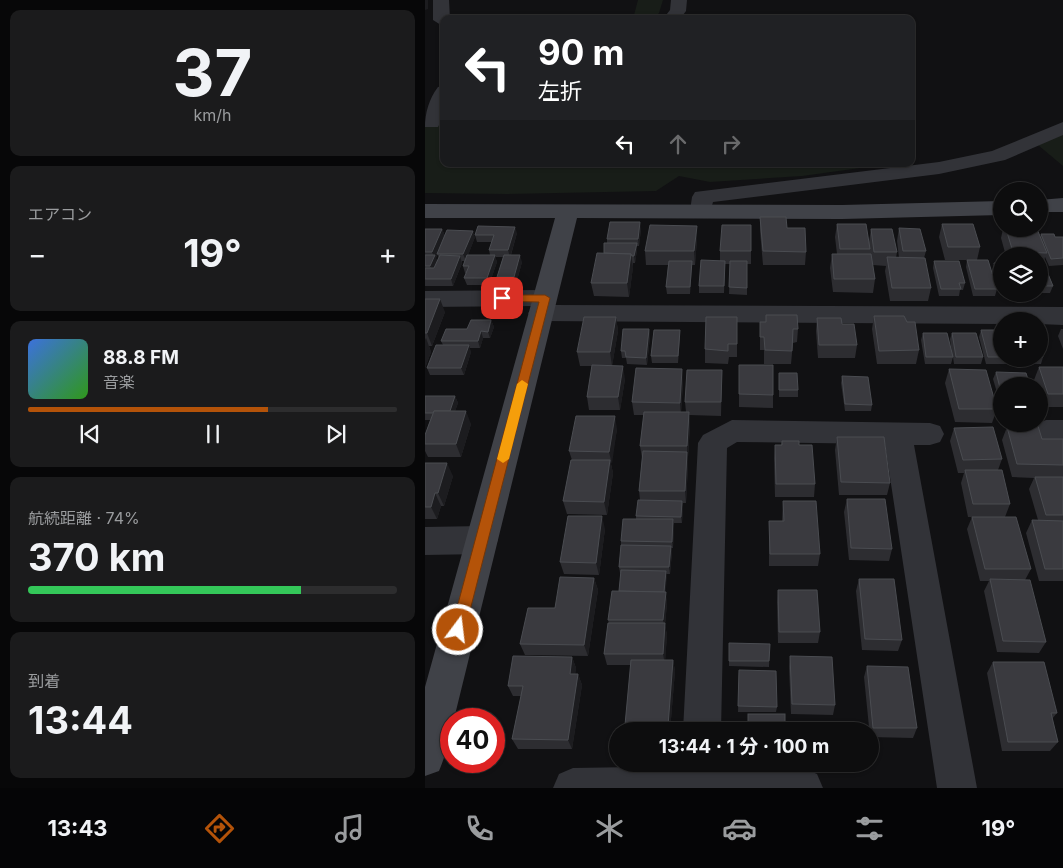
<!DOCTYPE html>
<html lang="ja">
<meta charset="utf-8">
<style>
:root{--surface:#0d0d0e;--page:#1b1b1c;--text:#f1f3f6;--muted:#9a9c9e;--line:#2d2d2e;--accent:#b45309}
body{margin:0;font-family:Inter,"Noto Sans JP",sans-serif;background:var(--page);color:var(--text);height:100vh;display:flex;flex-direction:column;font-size:19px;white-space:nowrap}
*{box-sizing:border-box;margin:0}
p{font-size:16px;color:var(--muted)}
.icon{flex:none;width:28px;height:28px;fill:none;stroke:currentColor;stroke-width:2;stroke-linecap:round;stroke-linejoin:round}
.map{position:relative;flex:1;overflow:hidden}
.drawer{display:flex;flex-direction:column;gap:10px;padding:10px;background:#070708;width:425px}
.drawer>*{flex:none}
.top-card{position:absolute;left:15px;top:15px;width:475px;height:152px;border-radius:10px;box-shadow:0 1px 4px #0004,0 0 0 1px var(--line);background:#202124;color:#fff;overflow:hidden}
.tools{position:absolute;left:568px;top:182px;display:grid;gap:10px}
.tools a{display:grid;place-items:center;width:55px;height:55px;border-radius:50%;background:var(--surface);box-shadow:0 1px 4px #0004,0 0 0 1px var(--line);font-size:25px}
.speed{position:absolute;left:15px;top:708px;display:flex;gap:10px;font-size:25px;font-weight:700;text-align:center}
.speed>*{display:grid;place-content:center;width:65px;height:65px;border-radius:50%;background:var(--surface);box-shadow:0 1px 4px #0004,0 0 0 1px var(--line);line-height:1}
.speed .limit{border:8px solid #d22;background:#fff;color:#111}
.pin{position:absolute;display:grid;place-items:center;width:42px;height:42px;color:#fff;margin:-21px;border-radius:10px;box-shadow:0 2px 8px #0006}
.me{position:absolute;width:55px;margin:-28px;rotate:15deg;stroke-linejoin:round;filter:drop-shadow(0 0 4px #0008)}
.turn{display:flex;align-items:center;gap:18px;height:105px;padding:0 15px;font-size:22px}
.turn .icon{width:65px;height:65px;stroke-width:2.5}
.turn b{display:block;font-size:35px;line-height:42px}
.lanes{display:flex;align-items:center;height:48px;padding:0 15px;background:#0003;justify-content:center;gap:25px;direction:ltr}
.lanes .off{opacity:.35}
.big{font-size:38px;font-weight:700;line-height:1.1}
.drawer .card{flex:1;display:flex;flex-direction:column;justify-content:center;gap:8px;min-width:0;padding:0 18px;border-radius:10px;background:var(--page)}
.drawer .dial{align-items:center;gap:0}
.dial b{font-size:65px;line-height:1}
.song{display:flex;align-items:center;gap:15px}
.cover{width:60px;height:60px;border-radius:8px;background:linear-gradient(135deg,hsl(220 70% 55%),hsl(110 70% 35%))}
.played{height:5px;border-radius:2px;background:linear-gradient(90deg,var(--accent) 65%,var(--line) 65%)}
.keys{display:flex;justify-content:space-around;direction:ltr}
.heat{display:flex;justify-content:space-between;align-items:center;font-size:28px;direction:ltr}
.charge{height:8px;border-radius:4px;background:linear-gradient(90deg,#34c759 74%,var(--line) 0)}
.trip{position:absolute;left:184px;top:722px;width:270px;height:50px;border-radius:25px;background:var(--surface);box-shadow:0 1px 4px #0004,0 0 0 1px var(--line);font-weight:700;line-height:50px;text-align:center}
.tab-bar{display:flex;height:80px;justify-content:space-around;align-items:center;background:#050506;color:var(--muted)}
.tab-bar .icon{width:35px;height:35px}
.tab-bar .on{color:var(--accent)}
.tab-bar b{font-size:22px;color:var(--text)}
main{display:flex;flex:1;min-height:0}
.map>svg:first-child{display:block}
.green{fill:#181d18}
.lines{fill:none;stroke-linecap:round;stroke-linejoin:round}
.street{fill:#323338;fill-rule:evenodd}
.secondary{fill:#404248;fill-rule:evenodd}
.wall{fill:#2d2d31}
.shaded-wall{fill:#1c1c1f}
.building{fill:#3a3a3f;stroke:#4a4c51}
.route{fill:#b45309;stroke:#753606}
.slow{fill:#f59e0b}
</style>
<main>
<section class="drawer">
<div class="card dial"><b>37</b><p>km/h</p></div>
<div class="card"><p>エアコン</p>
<div class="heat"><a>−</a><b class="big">19°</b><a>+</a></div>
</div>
<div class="card">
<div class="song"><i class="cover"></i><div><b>88.8 FM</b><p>音楽</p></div></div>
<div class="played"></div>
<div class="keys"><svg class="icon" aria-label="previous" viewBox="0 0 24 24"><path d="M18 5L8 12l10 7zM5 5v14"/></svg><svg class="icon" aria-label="pause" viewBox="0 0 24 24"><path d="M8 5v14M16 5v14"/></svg><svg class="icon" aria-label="next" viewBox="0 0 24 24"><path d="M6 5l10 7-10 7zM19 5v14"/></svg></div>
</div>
<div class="card"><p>航続距離 · 74%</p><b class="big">370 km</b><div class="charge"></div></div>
<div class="card"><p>到着</p><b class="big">13:44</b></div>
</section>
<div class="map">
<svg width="638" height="788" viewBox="0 0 638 788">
<rect width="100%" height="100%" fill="#111113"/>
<!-- green -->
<g class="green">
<polygon points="213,0 238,0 234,13 228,19 203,19 209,15"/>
<polygon points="19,120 19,164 464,164 377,176 285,182 254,176 231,191 80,194 0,193 0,122"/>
<polygon points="638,134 638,166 613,145"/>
</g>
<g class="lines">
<!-- street -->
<g class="street">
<polygon points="8,0 24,0 25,19 19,19 19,27 8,20"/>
<polygon points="246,0 262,0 261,11 255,19 238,19 245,10"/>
<path d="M19,86C19,100 21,115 13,127H0C0,113 4,99 13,87Z"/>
<polygon points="638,122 638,135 580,160 514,174 288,202 284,216 276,218 268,216 265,211 267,197 270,192 278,191 514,162 567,151"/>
<polygon points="120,290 129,292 132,298 126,305 638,307 638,325 614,324 614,321 576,321 576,324 116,321 107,319 103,313 110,306 0,307 0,291"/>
<polygon points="307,420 505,423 515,426 519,434 515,442 505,445 489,445 552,788 512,788 460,444 312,442 302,448 296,731 258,731 273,443 278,435"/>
<polygon points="621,420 638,420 638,442 621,442 611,439 607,431 611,424"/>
<polygon points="57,526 68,530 73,540 68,550 57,554 0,555 0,527"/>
<polygon points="274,766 378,768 392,774 398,788 128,788 134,774 148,768"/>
</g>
<!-- secondary -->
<g class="secondary">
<polygon points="638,198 638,212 614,212 614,200"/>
<path d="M576,201V215L417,219L152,218L29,719H26C26,737 21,754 14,771L0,776V687L130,218H0V204L417,205Z"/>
</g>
</g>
<!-- wall -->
<g class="wall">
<polygon points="335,217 362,228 381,252 380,265 338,265 335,231"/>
<polygon points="412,224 444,242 446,229 472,252 471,258 474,258 472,241 474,228 501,251 499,258 506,288 503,301 465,301 460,271 461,266 448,265 450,279 448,293 408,292 405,268 407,254 412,254 410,237"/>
<polygon points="517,224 555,247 552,260 572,289 570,296 548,296 541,267 542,260 520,260 514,237"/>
<polygon points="0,229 17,229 20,236 11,258 12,262 14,258 12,254 50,237 43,255 65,255 64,250 67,242 52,242 50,235 92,233 86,255 97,262 91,284 74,283 72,277 78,257 70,257 72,262 64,285 42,285 39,278 42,273 40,273 38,266 40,261 37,261 37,263 28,286 0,286"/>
<polygon points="216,229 214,246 212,246 212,250 210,263 208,263 208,267 204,297 169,296 166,283 179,253 182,243 182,239"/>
<polygon points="578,229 612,229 615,237 616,234 630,237 638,237 638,265 624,266 620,257 619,262 628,286 625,293 614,293 614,256 581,256 576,238"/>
<polygon points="272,239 270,265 267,265 265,294 242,294 241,287 243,265 221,265 220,251"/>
<polygon points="295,251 326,251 326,264 322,264 322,295 304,294 305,264 300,264 299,293 274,293 274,286 295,261"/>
<polygon points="509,261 540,283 538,290 535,290 534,296 514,296 508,268"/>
<polygon points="569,263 576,263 576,292 574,292 567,270"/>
<polygon points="0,299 20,312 7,346 4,346 6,352 0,368"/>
<polygon points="449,316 494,350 491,364 452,364 447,329"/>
<polygon points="191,317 193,331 187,366 200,379 195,410 164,410 162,397 167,366 155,366 152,352"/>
<polygon points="312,317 312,357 304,357 303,364 280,363 280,349"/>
<polygon points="392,318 417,324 432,345 430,358 393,358 391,331"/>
<polygon points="66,320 69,327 65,338 58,338 55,348 44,348 46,352 39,375 5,375 2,368 18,345 16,341 42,329"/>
<polygon points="335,322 373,329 372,342 368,343 366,364 339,364 339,350 335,350"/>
<polygon points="224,329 225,336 222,365 202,364 201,358 197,358 196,351"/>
<polygon points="636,329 638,329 638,349 633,336"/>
<polygon points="255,330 255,337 253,363 227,363 226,356"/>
<polygon points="556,330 576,330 576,359 586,359 584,364 561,364 554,337"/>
<polygon points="498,333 527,354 525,339 527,333 558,357 556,364 529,364 528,357 526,364 500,364 496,340"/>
<polygon points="614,344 618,357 616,364 591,364 589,359 614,359"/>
<polygon points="314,365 348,395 348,408 314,407"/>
<polygon points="614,367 638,367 638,407 617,407 614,395 614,386 611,386 609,380"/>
<polygon points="524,369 572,409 567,423 530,422 520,383"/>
<polygon points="297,370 296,416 264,415 265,425 263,457 263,465 261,503 258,503 257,523 249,523 248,548 246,548 247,552 245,574 241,574 240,592 242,603 240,625 242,635 240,660 248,660 250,671 245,731 202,731 200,725 206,665 182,665 179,654 184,623 183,620 194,591 196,573 195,573 194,567 196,545 196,541 211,519 211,516 215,500 214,491 217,458 215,446 219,415 209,415 207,402 258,382 256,412 261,412 260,402"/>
<polygon points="571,372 576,386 576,406 568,379"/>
<polygon points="354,373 373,390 373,397 354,397"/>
<polygon points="417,376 447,405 446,411 420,411 416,383"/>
<polygon points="0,396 30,396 33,403 30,411 46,424 36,457 3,457 0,451 0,435 5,420 0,420"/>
<polygon points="582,427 617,439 638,439 638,581 614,581 601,533 607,520 613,520 604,489 609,478 587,477 577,440"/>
<polygon points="529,428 577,459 573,470 585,504 580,517 606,569 600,580 621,642 614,653 572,652 559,591 564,581 555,581 542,529 547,517 543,517 536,483 539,473 533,473 525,441"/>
<polygon points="192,429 186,464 188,473 182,515 142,514 138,501 147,460 144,451"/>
<polygon points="412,437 465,483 462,495 414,495 410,450"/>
<polygon points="357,441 374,445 390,484 389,497 350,497 349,458 350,445 356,445"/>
<polygon points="0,463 28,476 19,506 16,506 12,519 0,519"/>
<polygon points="422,499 467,549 464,561 424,560 419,512"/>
<polygon points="358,501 395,554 393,566 344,566 344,521 357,521"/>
<polygon points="180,529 174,575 139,574 135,562"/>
<polygon points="169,578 173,590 163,656 100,655 95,644 130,608"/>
<polygon points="434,579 477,640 473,651 437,650 431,591"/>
<polygon points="353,590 395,632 393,643 353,643 352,602"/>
<polygon points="304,643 345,644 344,667 304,666"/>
<polygon points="365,656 410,705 408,715 366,714 364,667"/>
<polygon points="147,657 151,668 150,674 153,674 157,685 147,749 93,749 87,739 96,696 88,696 83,686"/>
<polygon points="568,662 632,713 627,719 633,742 625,751 577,751 562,673"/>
<polygon points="442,666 492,728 488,738 445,737 439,677"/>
<polygon points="314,670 352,707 351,712 313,712"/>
</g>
<!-- shaded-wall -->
<g class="shaded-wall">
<polygon points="0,0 3,0 3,9 0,10"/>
<polygon points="215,222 216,229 214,246 213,239"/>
<polygon points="272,226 272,239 270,265 269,251"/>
<polygon points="90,227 92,233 85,257 83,250"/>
<polygon points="17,229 20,236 11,258 12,262 8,272 5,266 9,257 7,252"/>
<polygon points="48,231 50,237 41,261 38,254"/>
<polygon points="212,243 212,250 210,263 209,256"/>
<polygon points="206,254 208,267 204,297 202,283"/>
<polygon points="70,255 72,262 64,285 62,278"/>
<polygon points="95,255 97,262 91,284 89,277"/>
<polygon points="35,256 37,263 28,286 26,279"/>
<polygon points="267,261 267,268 265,294 265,287"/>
<polygon points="15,299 20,312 7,346 2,333"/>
<polygon points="191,317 193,331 187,366 185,352"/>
<polygon points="66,320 69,327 65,338 63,332"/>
<polygon points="224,329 225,336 222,365 221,358"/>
<polygon points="56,331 58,338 55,348 53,341"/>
<polygon points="1,338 6,352 0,368 0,340"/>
<polygon points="44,345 46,352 39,375 36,368"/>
<polygon points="198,366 200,379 195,410 193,397"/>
<polygon points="257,369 258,382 256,416 255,403"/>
<polygon points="30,396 33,403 27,420 24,414"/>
<polygon points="41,411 46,424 36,457 31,444"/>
<polygon points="264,412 265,425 263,457 263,465 261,503 260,491 262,454 262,446"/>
<polygon points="190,416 192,429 187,464 184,452"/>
<polygon points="185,460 188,473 182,515 179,502"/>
<polygon points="22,463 28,476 19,506 13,493"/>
<polygon points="10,493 16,506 12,519 6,507"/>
<polygon points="257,501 258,507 257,523 256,517"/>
<polygon points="177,516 180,529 174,575 171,563"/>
<polygon points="248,519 249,526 248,548 247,542"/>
<polygon points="246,546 247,552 245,574 244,567"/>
<polygon points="241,571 242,577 240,600 239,594"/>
<polygon points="169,578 173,590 163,656 159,645"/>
<polygon points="241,592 242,603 240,625 242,635 240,665 238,654 240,631 238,620"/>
<polygon points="147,657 151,668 149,685 145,674"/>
<polygon points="248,660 250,671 245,731 244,731 243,726"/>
<polygon points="153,674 157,685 147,749 143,740"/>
</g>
<!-- building -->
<g class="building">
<polygon points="335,217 361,217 362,228 380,228 381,252 338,251"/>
<polygon points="185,222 215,222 213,239 182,239"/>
<polygon points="412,224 441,224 445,249 415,249"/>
<polygon points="517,224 548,224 555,247 523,247"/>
<polygon points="225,225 272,226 269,251 220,251"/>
<polygon points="297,225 326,225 326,251 295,251"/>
<polygon points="53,226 90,227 83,250 64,250 69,235 50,235"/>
<polygon points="474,228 495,229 501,251 478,251"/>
<polygon points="0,229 17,229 7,252 0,252"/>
<polygon points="446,229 467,229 472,252 449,252"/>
<polygon points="581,229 612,229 622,253 588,252"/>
<polygon points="22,230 48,231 38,254 12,254"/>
<polygon points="616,234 629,234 630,237 638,237 638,258 626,259"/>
<polygon points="179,243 212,243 209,256 207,256 206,254 179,253"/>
<polygon points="172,253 206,254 202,283 166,283"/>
<polygon points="407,254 446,254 450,279 409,279"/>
<polygon points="0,255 10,255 5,266 0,266"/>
<polygon points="15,255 35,256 26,279 0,279 0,268 9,268"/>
<polygon points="42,255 70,255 62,278 39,278 44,266 38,266"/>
<polygon points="79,255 95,255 89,277 72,277"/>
<polygon points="462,257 500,258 506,288 467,288"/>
<polygon points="276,260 300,261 299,286 274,286"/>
<polygon points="542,260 563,260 572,289 550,289"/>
<polygon points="244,261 267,261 265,287 241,287"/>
<polygon points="305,261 322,261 322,288 304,287"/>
<polygon points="509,261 534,261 540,283 534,283 536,289 516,289"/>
<polygon points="614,262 618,262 628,286 614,286"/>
<polygon points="569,263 576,263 576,286"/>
<polygon points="0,299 15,299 2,333 0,333"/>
<polygon points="341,315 372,315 373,329 368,329 367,351 340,350 339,337 335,337 335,322 341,322"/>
<polygon points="449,316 479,316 482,322 490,322 494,350 454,351"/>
<polygon points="159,317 191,317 185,352 152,352"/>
<polygon points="281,317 312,317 312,344 303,344 303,351 280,349"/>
<polygon points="392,318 416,318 417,324 429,324 432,345 394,345"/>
<polygon points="46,320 66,320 63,332 56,331 53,341 16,341 21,329 42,329"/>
<polygon points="198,329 224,329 221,358 201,357 200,351 196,351"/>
<polygon points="229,330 255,330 253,356 226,356"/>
<polygon points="556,330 576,330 576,357 563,357"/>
<polygon points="498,333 522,333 528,357 501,357"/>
<polygon points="527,333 551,333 558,357 531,357"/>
<polygon points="614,344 618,357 614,357"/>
<polygon points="11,345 44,345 36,368 2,368"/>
<polygon points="167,365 198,366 193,397 162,397"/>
<polygon points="314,365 348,365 348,395 314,394"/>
<polygon points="614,367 638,367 638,394 623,394"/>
<polygon points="211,368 257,369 255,403 207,402"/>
<polygon points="524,369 561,370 572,409 534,409"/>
<polygon points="262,370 297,370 296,402 260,402"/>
<polygon points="571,372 601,373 605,386 576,386 576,392"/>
<polygon points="354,373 372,373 373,390 354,390"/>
<polygon points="417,376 443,377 447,405 420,404"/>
<polygon points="0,396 30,396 25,411 9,411 8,413 0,413"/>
<polygon points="9,411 41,411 31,444 0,444 0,435"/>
<polygon points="219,412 264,412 262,446 215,446"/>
<polygon points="151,416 190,416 184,452 144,451"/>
<polygon points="613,426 617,439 638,439 638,465 592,464 582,427"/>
<polygon points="568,427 577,459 538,460 529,428"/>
<polygon points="412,437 459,437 465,483 416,482"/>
<polygon points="357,441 374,441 374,445 387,445 390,484 351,484 350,445 357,445"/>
<polygon points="218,451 262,452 260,491 214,491"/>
<polygon points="146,460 185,460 179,502 138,501"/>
<polygon points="0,463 22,463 13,493 10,493 6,507 0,507"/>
<polygon points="540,470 577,470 585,504 548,504"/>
<polygon points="610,477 638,477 638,515 621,515"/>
<polygon points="422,499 460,499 467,549 426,548"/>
<polygon points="213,500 257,501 256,517 211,516"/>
<polygon points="358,501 391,501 395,554 345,554 344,521 359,521"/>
<polygon points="143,516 177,516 171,563 135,562"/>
<polygon points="547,517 591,517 606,569 560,569"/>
<polygon points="198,519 248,519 247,542 196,541"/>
<polygon points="607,520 638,521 638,569 620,569"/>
<polygon points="196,545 246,546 244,567 194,567"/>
<polygon points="196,570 241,571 239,592 194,591"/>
<polygon points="135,577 169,578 159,645 95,644 103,608 130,608"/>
<polygon points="434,579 469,579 477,640 440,639"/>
<polygon points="565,579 605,580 621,642 578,641"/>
<polygon points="353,590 392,590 395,632 354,632"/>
<polygon points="187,591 241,592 238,620 183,620"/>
<polygon points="183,623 240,623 238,654 179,654"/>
<polygon points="304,643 345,644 344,661 304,661"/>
<polygon points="88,656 147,657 145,674 153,674 143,740 87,739 98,686 83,686"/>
<polygon points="365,656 407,657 410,705 367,704"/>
<polygon points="206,660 248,660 243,726 200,725"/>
<polygon points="568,662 619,662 632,713 626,713 633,742 583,742"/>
<polygon points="442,666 483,667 492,728 448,728"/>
<polygon points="314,670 351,671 352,707 313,706"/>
<rect x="323" y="714" width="37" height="17"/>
</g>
<!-- route -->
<polygon class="route" points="77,295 120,295 125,298 40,630 38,635 33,637 28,635 26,630 114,302 73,301 72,298"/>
<!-- slow -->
<polygon class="slow" points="97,380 103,384 84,459 78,463 72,459 92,384"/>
</svg>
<div class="tools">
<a><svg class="icon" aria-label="search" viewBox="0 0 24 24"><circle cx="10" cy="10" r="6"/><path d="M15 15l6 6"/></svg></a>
<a><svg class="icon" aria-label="layers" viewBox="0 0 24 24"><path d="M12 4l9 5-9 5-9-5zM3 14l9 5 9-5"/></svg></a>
<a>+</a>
<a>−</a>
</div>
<div class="speed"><div class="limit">40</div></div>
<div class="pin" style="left:77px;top:298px;background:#d93025"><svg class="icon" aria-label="arrive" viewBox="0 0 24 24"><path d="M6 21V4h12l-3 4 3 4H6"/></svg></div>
<svg class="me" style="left:33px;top:630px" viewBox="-20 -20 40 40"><circle r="17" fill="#b45309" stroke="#fff" stroke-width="3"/><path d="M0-11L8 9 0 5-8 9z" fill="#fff"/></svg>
<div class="trip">13:44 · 1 分 · 100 m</div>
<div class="top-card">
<div class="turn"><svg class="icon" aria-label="left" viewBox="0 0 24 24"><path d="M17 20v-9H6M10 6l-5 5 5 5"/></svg><div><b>90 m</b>左折</div></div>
<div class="lanes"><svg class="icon" aria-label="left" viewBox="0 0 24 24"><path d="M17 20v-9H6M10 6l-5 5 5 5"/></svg><svg class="icon off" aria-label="ahead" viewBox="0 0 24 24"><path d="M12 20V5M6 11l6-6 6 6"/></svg><svg class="icon off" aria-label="right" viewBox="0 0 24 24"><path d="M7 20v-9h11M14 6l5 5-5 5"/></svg></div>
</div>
</div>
</main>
<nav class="tab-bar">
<b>13:43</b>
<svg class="icon on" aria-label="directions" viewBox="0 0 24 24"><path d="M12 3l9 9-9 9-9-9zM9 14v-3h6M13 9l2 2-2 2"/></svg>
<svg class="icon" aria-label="music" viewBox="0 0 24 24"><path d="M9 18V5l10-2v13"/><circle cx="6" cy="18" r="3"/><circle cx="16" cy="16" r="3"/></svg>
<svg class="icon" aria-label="phone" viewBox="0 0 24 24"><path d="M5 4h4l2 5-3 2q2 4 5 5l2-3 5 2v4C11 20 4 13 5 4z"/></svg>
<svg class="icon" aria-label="climate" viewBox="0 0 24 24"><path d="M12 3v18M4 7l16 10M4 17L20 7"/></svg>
<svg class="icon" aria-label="car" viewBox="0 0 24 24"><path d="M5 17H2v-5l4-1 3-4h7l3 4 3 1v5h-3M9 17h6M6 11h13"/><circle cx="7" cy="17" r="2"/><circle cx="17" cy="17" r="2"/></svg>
<svg class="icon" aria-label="filters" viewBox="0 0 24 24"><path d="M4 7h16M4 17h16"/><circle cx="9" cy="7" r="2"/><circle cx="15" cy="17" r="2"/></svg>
<b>19°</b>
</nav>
